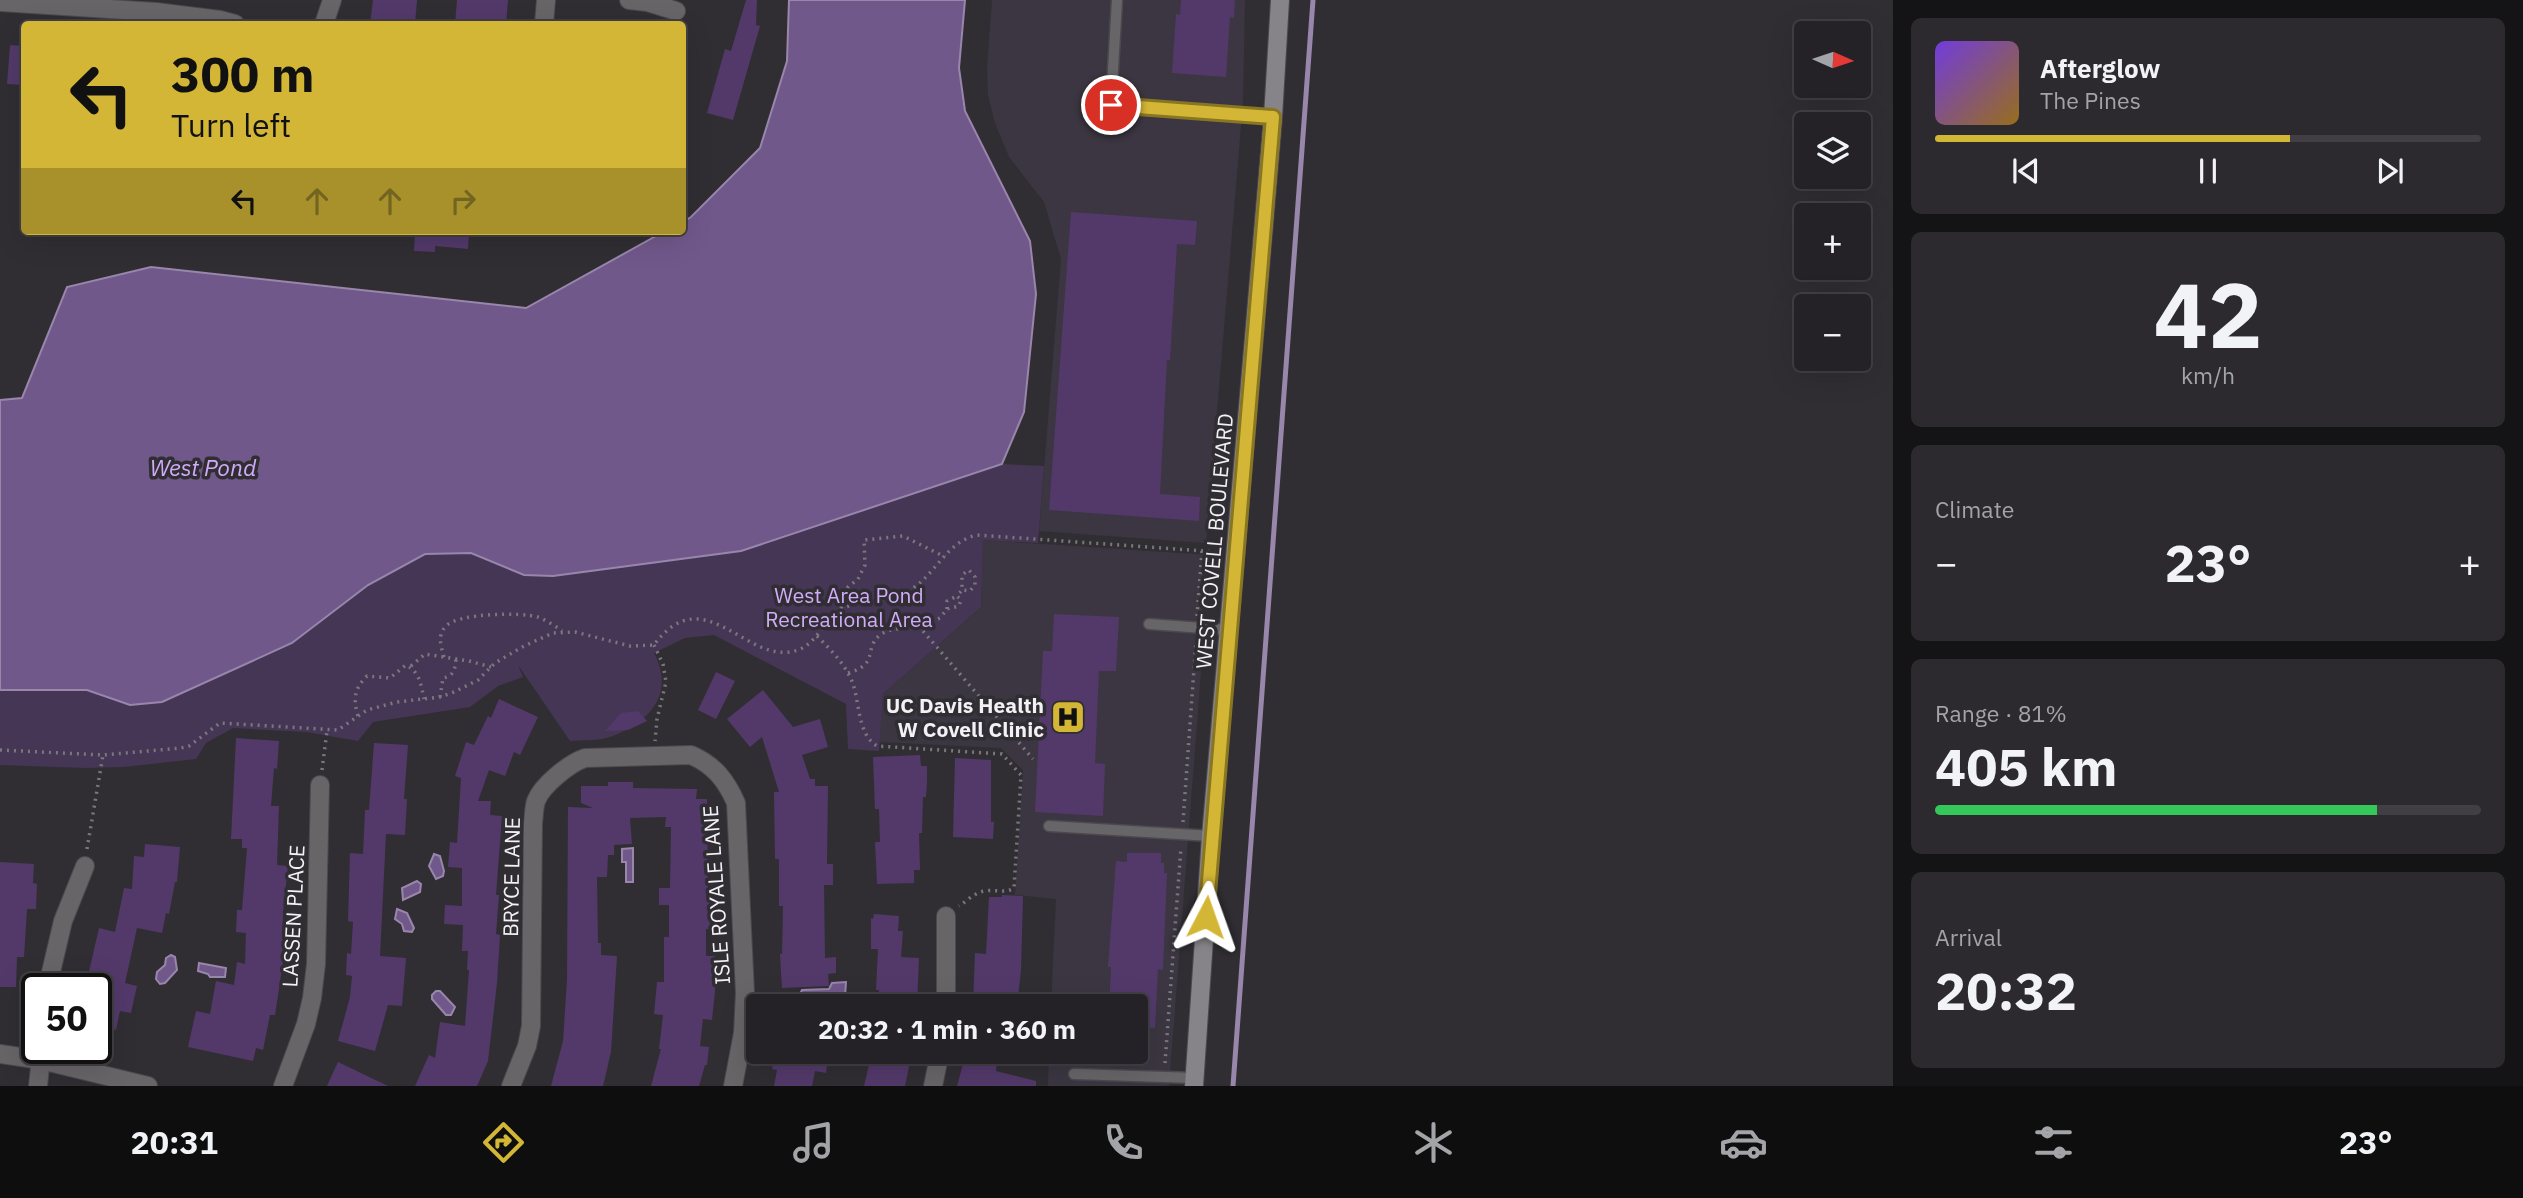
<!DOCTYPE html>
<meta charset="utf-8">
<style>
:root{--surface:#242226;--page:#2c2a2e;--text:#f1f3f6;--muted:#a3a4a7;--line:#413f43;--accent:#d3b635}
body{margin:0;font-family:"IBM Plex Sans",sans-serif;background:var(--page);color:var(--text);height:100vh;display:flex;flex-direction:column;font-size:26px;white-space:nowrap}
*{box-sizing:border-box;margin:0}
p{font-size:23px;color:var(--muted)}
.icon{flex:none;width:38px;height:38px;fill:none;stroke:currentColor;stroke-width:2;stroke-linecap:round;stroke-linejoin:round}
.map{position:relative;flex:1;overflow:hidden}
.panel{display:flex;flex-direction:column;gap:18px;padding:18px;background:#141315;width:630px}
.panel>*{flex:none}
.hud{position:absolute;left:21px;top:21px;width:665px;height:214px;border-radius:7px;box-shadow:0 7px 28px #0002,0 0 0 2px var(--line);background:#d3b635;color:#111;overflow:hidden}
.needle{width:46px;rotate:93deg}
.controls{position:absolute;left:1794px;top:21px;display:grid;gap:14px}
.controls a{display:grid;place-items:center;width:77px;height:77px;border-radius:7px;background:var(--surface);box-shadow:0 7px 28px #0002,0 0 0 2px var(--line);font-size:35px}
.speed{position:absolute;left:21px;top:973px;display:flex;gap:14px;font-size:35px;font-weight:700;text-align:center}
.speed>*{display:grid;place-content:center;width:91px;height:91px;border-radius:50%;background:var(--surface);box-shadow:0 7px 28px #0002,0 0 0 2px var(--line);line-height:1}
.speed .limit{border:4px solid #111;border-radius:10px;background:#fff;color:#111}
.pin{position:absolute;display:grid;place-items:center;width:60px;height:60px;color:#fff;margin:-30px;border:4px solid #fff;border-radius:50%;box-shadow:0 2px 7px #0007}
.me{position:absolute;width:77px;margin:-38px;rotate:4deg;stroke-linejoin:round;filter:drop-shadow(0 0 5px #0008)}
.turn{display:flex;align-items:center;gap:24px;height:147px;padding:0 35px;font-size:32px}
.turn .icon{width:91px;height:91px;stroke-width:2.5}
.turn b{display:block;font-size:49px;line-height:60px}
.lanes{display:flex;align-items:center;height:66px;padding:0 35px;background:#0003;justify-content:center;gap:35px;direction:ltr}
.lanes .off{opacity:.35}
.big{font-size:52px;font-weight:700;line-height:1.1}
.panel .card{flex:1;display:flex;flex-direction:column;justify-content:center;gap:10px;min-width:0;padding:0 24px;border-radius:10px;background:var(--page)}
.panel .dial{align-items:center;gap:0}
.dial b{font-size:91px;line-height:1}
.song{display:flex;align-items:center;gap:21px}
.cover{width:84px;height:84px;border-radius:10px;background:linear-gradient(135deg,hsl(260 70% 55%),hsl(40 70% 35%))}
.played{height:7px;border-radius:4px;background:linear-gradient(90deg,var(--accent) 65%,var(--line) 65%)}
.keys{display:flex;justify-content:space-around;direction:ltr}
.heat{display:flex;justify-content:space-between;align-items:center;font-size:38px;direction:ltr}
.charge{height:10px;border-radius:5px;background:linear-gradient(90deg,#34c759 81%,var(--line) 0)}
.trip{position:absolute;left:746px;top:994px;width:402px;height:70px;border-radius:7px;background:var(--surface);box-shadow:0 7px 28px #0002,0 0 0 2px var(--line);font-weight:700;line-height:70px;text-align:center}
.dock{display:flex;height:112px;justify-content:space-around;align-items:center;background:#0e0e0f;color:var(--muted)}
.dock .icon{width:49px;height:49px}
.dock .current{color:var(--accent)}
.dock b{font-size:32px;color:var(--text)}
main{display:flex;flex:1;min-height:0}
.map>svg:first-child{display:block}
.built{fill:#3b3641}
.green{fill:#453656}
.water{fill:#71588b;stroke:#9886ab;stroke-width:2}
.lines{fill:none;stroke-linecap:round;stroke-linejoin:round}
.stream{stroke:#9886ab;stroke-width:5}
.building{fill:#52396a}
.service-casing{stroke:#4b494e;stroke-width:13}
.minor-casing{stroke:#4b494e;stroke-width:20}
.tertiary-casing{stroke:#4b494e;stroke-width:20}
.secondary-casing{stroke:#4b494e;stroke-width:20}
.path{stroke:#7a787d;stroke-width:3.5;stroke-dasharray:2 5;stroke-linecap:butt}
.service{stroke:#676568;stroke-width:10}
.minor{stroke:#676568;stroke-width:18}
.tertiary{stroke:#676568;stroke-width:18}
.secondary{stroke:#868488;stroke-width:18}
.route-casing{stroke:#897622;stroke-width:18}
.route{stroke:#d3b635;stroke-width:12}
.labels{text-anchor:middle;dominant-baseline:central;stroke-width:7;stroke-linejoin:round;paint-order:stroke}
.street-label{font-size:21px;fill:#f3f1f5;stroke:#302e33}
.park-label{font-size:21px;fill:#d2acfa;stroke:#302e33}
.poi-label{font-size:21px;font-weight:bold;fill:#f3f1f5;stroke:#302e33;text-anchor:end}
.water-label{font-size:23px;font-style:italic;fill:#d1abf9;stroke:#302e33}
</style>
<main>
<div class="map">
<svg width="1893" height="1086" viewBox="0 0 1893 1086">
<rect width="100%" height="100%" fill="#302e33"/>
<!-- built -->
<g class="built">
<polygon points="992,0 1245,0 1243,102 1206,543 1039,531 1061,259 1044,202 1009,157 995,123 988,95 987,68"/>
<polygon points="983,540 1210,555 1169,1086 1048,1086 1049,1052 1136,1052 1136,1006 1051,1006 1056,899 1015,895 1023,770 1001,748 879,742 883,694 981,607"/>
</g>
<!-- green -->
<path class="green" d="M1002,464L1044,466L1038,543L983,540L981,607L883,694L879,751L848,749L846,704L714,635L685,638L654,653C675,693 651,721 613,736C601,741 583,740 570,741L518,665L523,677L498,686L470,707L373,722L358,741L306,732L233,728L206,743L196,759L124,767L85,768L0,765V690H87L130,705L292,643L368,585L425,554L471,553L524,575L553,576L741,551Z"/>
<!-- water -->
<g class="water">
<polygon points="789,0 965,0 959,68 965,111 1030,241 1036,294 1024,412 1002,464 741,551 553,576 524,575 471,553 425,554 368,585 292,643 162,702 130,705 87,690 0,690 0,400 22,398 67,287 151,267 526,308 665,231 682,231 683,222 691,217 760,148 787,61"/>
<polygon points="633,848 633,882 626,882 626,862 622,862 622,849"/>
<polygon points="434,854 440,856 444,871 443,876 436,879 429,866"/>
<polygon points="417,881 421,884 420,892 403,900 402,888"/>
<polygon points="397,909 407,913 414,928 412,932 404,931 402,924 395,919"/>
<polygon points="171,955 175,957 177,970 165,983 160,984 156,979 157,972 165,965 166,958"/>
<polygon points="199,963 226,968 225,977 210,977 208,974 198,971"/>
<polygon points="846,982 845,997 803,997 800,994 802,990 829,989 832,983"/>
<polygon points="436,991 440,991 455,1007 451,1015 446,1015 432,999 432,995"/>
</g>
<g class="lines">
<!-- stream -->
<polyline class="stream" points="1233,1086 1313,0"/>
</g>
<!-- building -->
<g class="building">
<polygon points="373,0 417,0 415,24 370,24"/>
<polygon points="457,0 508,0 506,24 455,24"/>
<polygon points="746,0 757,0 756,25 760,26 733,120 707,113 725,49 731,51"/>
<polygon points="1181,0 1235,0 1234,18 1230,17 1226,77 1172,73 1176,14 1180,15"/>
<polygon points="10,45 24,46 24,85 7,84"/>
<polygon points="1071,212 1197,221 1195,245 1177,244 1170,360 1167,360 1160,494 1200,497 1199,521 1049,510"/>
<polygon points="415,231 469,231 468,249 435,246 435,252 414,251"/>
<polygon points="1054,614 1119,617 1116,671 1099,671 1095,763 1105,764 1103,816 1035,812 1043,651 1052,651"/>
<polygon points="716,672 735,681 716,719 698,710"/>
<polygon points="763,690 793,727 820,719 828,747 802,755 810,779 815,779 815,786 828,786 827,864 833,864 833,885 824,885 825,958 836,957 836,973 828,974 829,986 782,988 780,954 782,954 783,906 779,906 779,859 775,859 774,792 779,792 762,737 750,747 727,719"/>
<polygon points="499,699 538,717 520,755 514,752 505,776 489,770 478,801 491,801 490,815 502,816 496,895 499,895 496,934 500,935 497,983 488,1061 477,1086 415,1086 429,1055 435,1058 440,1022 465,1026 469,970 467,970 468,951 462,951 463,925 444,924 445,905 462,906 462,868 448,867 450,842 457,843 461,778 455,776 466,742 474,745 488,716 491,718"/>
<polygon points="638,711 647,721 628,730 605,731 621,713"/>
<polygon points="236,738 279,741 277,769 274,768 271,806 279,806 277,865 288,866 283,912 283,948 285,949 275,1015 270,1015 263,1050 256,1048 253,1061 188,1047 196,1011 210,1014 216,981 234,985 237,962 245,964 246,933 236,932 237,910 242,910 247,848 242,848 242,839 231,839"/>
<polygon points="374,743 408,745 404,799 407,799 405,835 386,834 380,956 406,958 402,1006 388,1005 375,1051 338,1041 350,997 352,976 346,975 347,953 351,954 353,922 348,921 350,853 363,854 365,810 369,810"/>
<polygon points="920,755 921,766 927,766 927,782 926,797 923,797 922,833 919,833 920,870 914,870 914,883 877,884 875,842 880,842 879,809 875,809 873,757"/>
<polygon points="955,758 991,760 991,822 994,822 993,839 953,837"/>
<polygon points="608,782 633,782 633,788 697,789 696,799 707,799 708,887 712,887 713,905 711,929 706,929 706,956 715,956 715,991 712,1020 703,1019 700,1046 709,1047 707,1065 705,1065 699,1086 651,1086 661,1049 659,1049 663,1015 654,1014 657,982 664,982 664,937 669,937 669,905 659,905 659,888 670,888 671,827 665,827 666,817 630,818 632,844 614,845 614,855 608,855 607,877 597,877 598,943 601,943 601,955 617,956 611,1052 603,1086 551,1086 563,1041 567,980 568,807 593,808 581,803 581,786 608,786"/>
<polygon points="145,844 180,847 177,882 175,882 169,914 166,913 162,933 137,928 125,983 137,986 131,1013 120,1011 116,1030 96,1026 96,989 85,989 99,928 115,932 124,888 132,889 134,856 144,857"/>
<polygon points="1127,853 1161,853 1161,863 1164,863 1164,873 1167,873 1163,970 1158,969 1155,1028 1136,1027 1136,1006 1109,1006 1111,967 1108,967 1116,861 1127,862"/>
<polygon points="0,862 34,864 33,883 37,884 36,909 27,909 24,957 17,957 16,987 0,987"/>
<polygon points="1002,895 1023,896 1021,970 1017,1006 977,1006 977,1003 973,1003 975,953 986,954 989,897 1002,897"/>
<polygon points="874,914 899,916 898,931 903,931 901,957 919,958 917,1006 877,1006 879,990 876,990 878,949 871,949 871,918 873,919"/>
<polygon points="774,1052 791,1052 828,1058 826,1073 815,1071 812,1086 774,1086 777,1070 772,1069"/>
<polygon points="872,1052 912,1052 905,1086 864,1086"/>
<polygon points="971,1052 997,1052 996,1071 1036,1081 1036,1086 957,1086 963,1064 970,1066"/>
<polygon points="338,1062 388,1086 327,1086"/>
</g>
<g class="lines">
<!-- service casing -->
<g class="service-casing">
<g id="service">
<polyline points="1117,0 1111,105 1273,117"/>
<polyline points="1149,624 1229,630"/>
<polyline points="1049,826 1211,836"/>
<polyline points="1074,1074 1195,1078"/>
</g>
</g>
<!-- minor casing -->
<g class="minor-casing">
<g id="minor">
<polyline points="629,0 647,2 676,11"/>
<polyline points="0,2 156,12 220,20 235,24"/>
<polyline points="324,24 332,0"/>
<polyline points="544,24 546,0"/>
<polyline points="47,989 63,921 85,866"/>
<polyline points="946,1006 946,916"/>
<polyline points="38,1086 42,1048"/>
<polyline points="283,1086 306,1024 312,998 316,964 320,785"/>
<path d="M511,1086L527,1046L531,1026L533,823C534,816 534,807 536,801C542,785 570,763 585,758L691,755C714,765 726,780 736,803L745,993L743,1033L733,1086"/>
<polyline points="933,1086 940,1052"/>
</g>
</g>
<!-- tertiary casing -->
<g class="tertiary-casing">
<polyline id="tertiary" points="0,1054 41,1060 148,1086"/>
</g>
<!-- secondary casing -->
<g class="secondary-casing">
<polyline id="secondary" points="1194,1086 1211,836 1273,117 1280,0"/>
</g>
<!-- path -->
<g class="path">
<polyline points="841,608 848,587 858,579 865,565 864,540 903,536 945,557"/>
<polyline points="947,609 947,601 957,596"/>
<polyline points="1197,616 1202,551"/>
<polyline points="925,624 940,618 947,609 959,606 961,600 957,596 962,590 962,575 969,570 975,577 975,585 970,591 962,590"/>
<polyline points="923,631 1033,759"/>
<path d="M817,636C829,648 841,660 849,675C861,695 855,733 877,746L1002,754L1021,775L1014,888C1005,894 996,889 985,891C975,892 967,901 959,906"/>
<polyline points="654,645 663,664 666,682 657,719 655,741"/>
<path d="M444,657C441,646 437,635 446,626C458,613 522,612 538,617C546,620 555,626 562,631"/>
<polyline points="411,666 425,654 469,661 491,667"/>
<path d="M848,673C880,664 863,649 880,635C888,629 900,629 909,627"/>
<path d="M440,697L443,678C454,676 455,669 456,659"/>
<path d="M358,716C353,699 354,689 367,676L390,678L406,665C420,672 421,685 424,699"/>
<path d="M0,750L103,755L181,748L189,746L220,723L338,730L367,710L397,702L440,697L454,692L478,680L495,663L524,646L553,633L575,632L630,646L654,645C705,576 747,668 798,650C817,643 824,620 841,610C863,596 891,606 916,586C938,569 949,541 977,535L1219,552"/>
<polyline points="322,770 327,731"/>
<polyline points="1183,822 1196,641"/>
<polyline points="87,849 103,755"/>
<polyline points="1165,1063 1181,847"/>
</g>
<!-- service -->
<use href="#service" class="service"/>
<!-- minor -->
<use href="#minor" class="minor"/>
<!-- tertiary -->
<use href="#tertiary" class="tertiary"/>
<!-- secondary -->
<use href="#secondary" class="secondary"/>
</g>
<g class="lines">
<!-- route casing -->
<g class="route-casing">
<polyline id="route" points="1111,105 1273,117 1206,917"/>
</g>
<!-- route -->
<use href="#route" class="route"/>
</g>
<!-- icons -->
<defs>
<g id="hospital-square" transform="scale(1.75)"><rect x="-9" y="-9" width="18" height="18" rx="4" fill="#d3b635" stroke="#302e33"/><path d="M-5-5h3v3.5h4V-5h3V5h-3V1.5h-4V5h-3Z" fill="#111"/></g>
</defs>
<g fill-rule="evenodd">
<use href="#hospital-square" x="1068" y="717"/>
</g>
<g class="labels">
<!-- street labels -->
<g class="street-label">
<text transform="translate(1214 541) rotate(-85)">WEST COVELL BOULEVARD</text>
<text transform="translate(511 877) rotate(-89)">BRYCE LANE</text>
<text transform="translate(716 895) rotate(-94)">ISLE ROYALE LANE</text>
<text transform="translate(293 916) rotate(-87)">LASSEN PLACE</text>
</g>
<!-- park labels -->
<g class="park-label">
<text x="849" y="595">West Area Pond<tspan x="849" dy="24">Recreational Area</tspan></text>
</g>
<!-- poi labels -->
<g class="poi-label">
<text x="1044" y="705">UC Davis Health<tspan x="1044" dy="24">W Covell Clinic</tspan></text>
</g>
<!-- water labels -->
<g class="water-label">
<text x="203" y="467">West Pond</text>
</g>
</g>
</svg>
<div class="controls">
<a><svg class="needle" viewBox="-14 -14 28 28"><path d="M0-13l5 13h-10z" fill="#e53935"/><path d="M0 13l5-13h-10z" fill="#a3a4a7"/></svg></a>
<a><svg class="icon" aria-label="layers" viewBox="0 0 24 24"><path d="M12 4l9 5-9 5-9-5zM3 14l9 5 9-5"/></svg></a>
<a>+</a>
<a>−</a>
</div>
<div class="speed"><div class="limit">50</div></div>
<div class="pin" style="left:1111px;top:105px;background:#d93025"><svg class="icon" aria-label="arrive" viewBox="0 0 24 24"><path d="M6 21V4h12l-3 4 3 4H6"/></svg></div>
<svg class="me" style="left:1206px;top:917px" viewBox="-20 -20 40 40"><path d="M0-17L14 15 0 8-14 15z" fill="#d3b635" stroke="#fff" stroke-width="4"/></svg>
<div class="trip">20:32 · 1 min · 360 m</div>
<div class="hud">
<div class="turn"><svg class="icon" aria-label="left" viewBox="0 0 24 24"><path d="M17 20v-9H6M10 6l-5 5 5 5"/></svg><div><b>300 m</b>Turn left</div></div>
<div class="lanes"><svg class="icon" aria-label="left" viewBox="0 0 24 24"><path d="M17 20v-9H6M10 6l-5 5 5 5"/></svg><svg class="icon off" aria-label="ahead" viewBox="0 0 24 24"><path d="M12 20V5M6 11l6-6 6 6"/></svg><svg class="icon off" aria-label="ahead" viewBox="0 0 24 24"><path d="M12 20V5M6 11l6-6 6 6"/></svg><svg class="icon off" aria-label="right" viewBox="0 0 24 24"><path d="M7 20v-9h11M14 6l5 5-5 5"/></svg></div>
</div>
</div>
<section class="panel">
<div class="card">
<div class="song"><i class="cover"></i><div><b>Afterglow</b><p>The Pines</p></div></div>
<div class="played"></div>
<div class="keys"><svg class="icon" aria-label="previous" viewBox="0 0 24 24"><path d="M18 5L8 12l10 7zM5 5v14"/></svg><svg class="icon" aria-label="pause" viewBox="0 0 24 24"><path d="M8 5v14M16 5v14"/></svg><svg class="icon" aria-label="next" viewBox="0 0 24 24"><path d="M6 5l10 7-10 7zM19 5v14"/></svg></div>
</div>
<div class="card dial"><b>42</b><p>km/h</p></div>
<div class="card"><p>Climate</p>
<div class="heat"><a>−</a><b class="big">23°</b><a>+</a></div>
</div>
<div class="card"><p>Range · 81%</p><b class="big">405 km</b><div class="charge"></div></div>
<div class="card"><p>Arrival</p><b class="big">20:32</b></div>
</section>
</main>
<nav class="dock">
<b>20:31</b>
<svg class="icon current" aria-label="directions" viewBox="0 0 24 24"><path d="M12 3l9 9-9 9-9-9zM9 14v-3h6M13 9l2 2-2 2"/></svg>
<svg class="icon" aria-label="music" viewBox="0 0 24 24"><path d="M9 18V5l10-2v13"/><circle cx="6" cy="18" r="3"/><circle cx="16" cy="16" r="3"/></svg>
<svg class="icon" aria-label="phone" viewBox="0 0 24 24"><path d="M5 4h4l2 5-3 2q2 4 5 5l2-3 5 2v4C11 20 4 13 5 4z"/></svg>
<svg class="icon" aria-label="climate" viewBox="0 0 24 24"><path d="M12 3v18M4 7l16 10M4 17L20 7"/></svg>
<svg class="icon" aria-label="car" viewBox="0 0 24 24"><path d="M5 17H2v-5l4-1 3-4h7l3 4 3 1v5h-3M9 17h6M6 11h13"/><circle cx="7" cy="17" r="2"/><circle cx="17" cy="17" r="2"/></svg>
<svg class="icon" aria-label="filters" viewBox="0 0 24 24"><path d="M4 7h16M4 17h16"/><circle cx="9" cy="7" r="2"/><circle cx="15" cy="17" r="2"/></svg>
<b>23°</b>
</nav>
